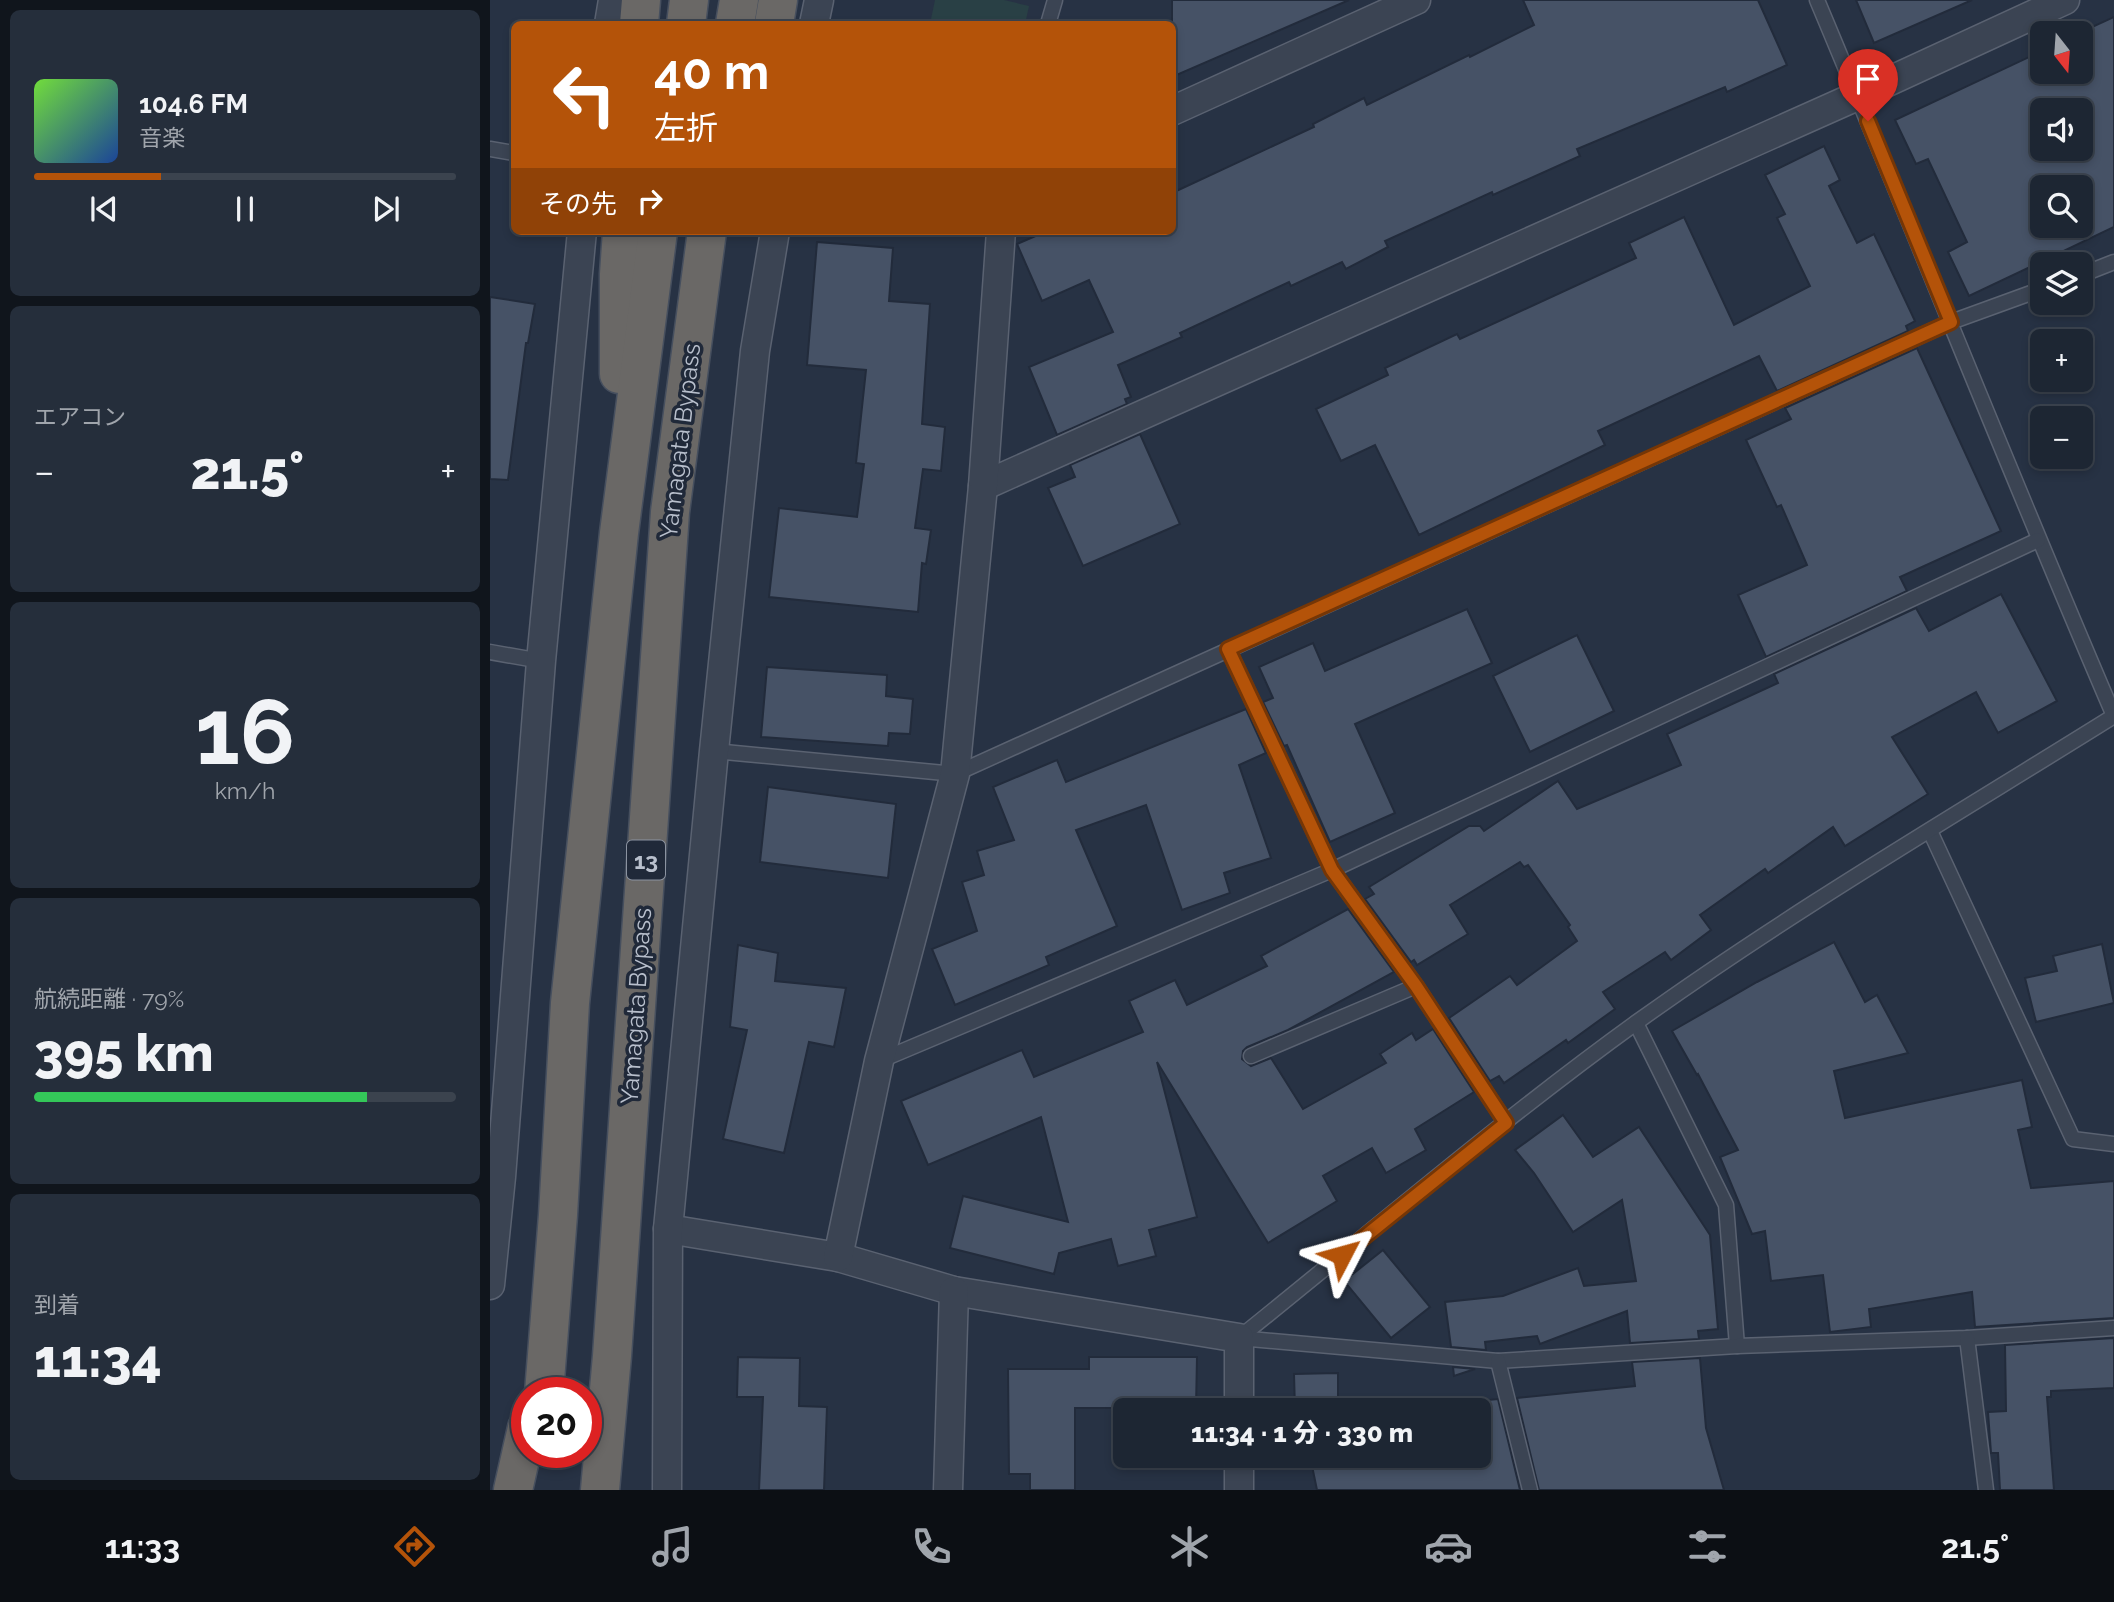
<!DOCTYPE html>
<html lang="ja">
<meta charset="utf-8">
<style>
:root{--surface:#1d2633;--page:#252e3b;--text:#f1f3f6;--muted:#a0a5ac;--line:#3b434e;--accent:#b45309}
body{margin:0;font-family:Raleway,"Noto Sans JP",sans-serif;background:var(--page);color:var(--text);height:100vh;display:flex;flex-direction:column;font-size:26px;white-space:nowrap}
*{box-sizing:border-box;margin:0}
p{font-size:23px;color:var(--muted)}
.icon{flex:none;width:38px;height:38px;fill:none;stroke:currentColor;stroke-width:2;stroke-linecap:round;stroke-linejoin:round}
.map{position:relative;flex:1;overflow:hidden}
.sheet{display:flex;flex-direction:column;gap:10px;padding:10px;background:#10151c;width:490px}
.sheet>*{flex:none}
.top-card{position:absolute;left:21px;top:21px;width:665px;height:214px;border-radius:10px;box-shadow:0 4px 10px #0003,0 0 0 2px var(--line);background:#b45309;color:#fff;overflow:hidden}
.needle{width:46px;rotate:163deg}
.buttons{position:absolute;left:1540px;top:21px;display:grid;gap:14px}
.buttons a{display:grid;place-items:center;width:63px;height:63px;border-radius:10px;background:var(--surface);box-shadow:0 4px 10px #0003,0 0 0 2px var(--line);font-size:35px}
.speed{position:absolute;left:21px;top:1377px;display:flex;gap:14px;font-size:35px;font-weight:700;text-align:center}
.speed>*{display:grid;place-content:center;width:91px;height:91px;border-radius:50%;background:var(--surface);box-shadow:0 4px 10px #0003,0 0 0 2px var(--line);line-height:1}
.speed .limit{border:10px solid #d22;background:#fff;color:#111}
.pin{position:absolute;display:grid;place-items:center;width:60px;height:60px;color:#fff;margin:-72px -30px;border-radius:50% 50% 50% 0;rotate:-45deg;box-shadow:0 0 7px #0007}
.pin .icon{rotate:45deg}
.me{position:absolute;width:77px;margin:-38px;rotate:51deg;stroke-linejoin:round;filter:drop-shadow(0 0 5px #0008)}
.turn{display:flex;align-items:center;gap:24px;height:147px;padding:0 28px;font-size:32px}
.turn .icon{width:91px;height:91px;stroke-width:2.5}
.turn b{display:block;font-size:49px;line-height:60px}
.then{display:flex;align-items:center;height:66px;padding:0 28px;background:#0003;gap:14px;font-size:26px}
.big{font-size:52px;font-weight:800;line-height:1.1}
.sheet .widget{flex:1;display:flex;flex-direction:column;justify-content:center;gap:10px;min-width:0;padding:0 24px;border-radius:10px;background:var(--page)}
.sheet .dial{align-items:center;gap:0}
.dial b{font-size:91px;line-height:1}
.song{display:flex;align-items:center;gap:21px}
.cover{width:84px;height:84px;border-radius:10px;background:linear-gradient(135deg,hsl(100 70% 55%),hsl(220 70% 35%))}
.played{height:7px;border-radius:4px;background:linear-gradient(90deg,var(--accent) 30%,var(--line) 30%)}
.keys{display:flex;justify-content:space-around;direction:ltr}
.heat{display:flex;justify-content:space-between;align-items:center;font-size:38px;direction:ltr}
.charge{height:10px;border-radius:5px;background:linear-gradient(90deg,#34c759 79%,var(--line) 0)}
.trip{position:absolute;left:623px;top:1398px;width:378px;height:70px;border-radius:10px;background:var(--surface);box-shadow:0 4px 10px #0003,0 0 0 2px var(--line);font-weight:800;line-height:70px;text-align:center}
.dock{display:flex;height:112px;justify-content:space-around;align-items:center;background:#0c0f14;color:var(--muted)}
.dock .icon{width:49px;height:49px}
.dock .on{color:var(--accent)}
.dock b{font-size:32px;color:var(--text)}
main{display:flex;flex:1;min-height:0}
.map>svg:first-child{display:block}
.green{fill:#294045}
.building{fill:#465266;stroke:#222b3b;stroke-width:2;fill-rule:evenodd}
.lines{fill:none;stroke-linecap:round;stroke-linejoin:round}
.service-casing{stroke:#5a6271;stroke-width:17}
.minor-casing{stroke:#5a6271;stroke-width:31}
.trunk-casing{stroke:#464f5e;stroke-width:41}
.service{stroke:#3b4453;stroke-width:14}
.minor{stroke:#3b4453;stroke-width:28}
.trunk{stroke:#6a6866;stroke-width:38}
.route-casing{stroke:#753606;stroke-width:18}
.route{stroke:#b45309;stroke-width:12}
.labels{text-anchor:middle;dominant-baseline:central;stroke-width:7;stroke-linejoin:round;paint-order:stroke}
.shield{fill:#202939;stroke:#8b93a1;stroke-width:2}
.shield-label{font-size:23px;font-weight:bold;fill:#b9c0cd}
.street-label{font-size:24px;fill:#b9c0cd;stroke:#202939}
</style>
<main>
<section class="sheet">
<div class="widget">
<div class="song"><i class="cover"></i><div><b>104.6 FM</b><p>音楽</p></div></div>
<div class="played"></div>
<div class="keys"><svg class="icon" aria-label="previous" viewBox="0 0 24 24"><path d="M18 5L8 12l10 7zM5 5v14"/></svg><svg class="icon" aria-label="pause" viewBox="0 0 24 24"><path d="M8 5v14M16 5v14"/></svg><svg class="icon" aria-label="next" viewBox="0 0 24 24"><path d="M6 5l10 7-10 7zM19 5v14"/></svg></div>
</div>
<div class="widget"><p>エアコン</p>
<div class="heat"><a>−</a><b class="big">21.5°</b><a>+</a></div>
</div>
<div class="widget dial"><b>16</b><p>km/h</p></div>
<div class="widget"><p>航続距離 · 79%</p><b class="big">395 km</b><div class="charge"></div></div>
<div class="widget"><p>到着</p><b class="big">11:34</b></div>
</section>
<div class="map">
<svg width="1624" height="1490" viewBox="0 0 1624 1490">
<rect width="100%" height="100%" fill="#273244"/>
<!-- green -->
<polygon class="green" points="445,0 514,0 539,6 535,24 440,24"/>
<!-- building -->
<g class="building">
<polygon points="682,0 859,0 682,77"/>
<polygon points="1033,0 1268,0 1297,65 1237,92 1235,87 1087,149 1090,156 1003,195 1002,192 895,241 898,247 856,269 852,262 801,286 799,282 690,333 692,337 628,365 641,397 635,399 637,404 567,435 539,367 623,332 599,280 552,301 527,244 557,231 682,231 682,193 824,127 823,124 874,98 877,105 979,55 980,57 1044,25"/>
<polygon points="1366,0 1482,0 1384,43"/>
<path d="M1624,17V227L1479,296L1458,252L1477,242L1438,159L1426,164L1405,120L1552,51V72H1591L1589,33ZM1552,110H1591V149H1552ZM1552,187H1591V226H1552Z"/>
<polygon points="1334,146 1350,180 1339,186 1367,243 1384,234 1425,321 1416,326 1418,331 1287,391 1269,356 1108,431 1115,445 929,535 885,445 851,461 826,409 898,375 895,368 967,334 970,339 1146,258 1139,243 1194,217 1244,325 1320,286 1287,218 1295,214 1275,175"/>
<polygon points="327,242 403,248 399,301 440,304 432,424 455,427 451,471 433,469 425,528 441,530 436,564 432,563 428,612 279,597 289,508 367,517 374,464 366,463 376,370 317,365"/>
<polygon points="0,297 45,304 38,343 36,343 18,480 0,479"/>
<polygon points="1427,348 1511,531 1410,577 1417,591 1276,657 1248,595 1317,565 1291,505 1287,507 1256,440 1301,419 1295,408"/>
<polygon points="650,434 690,524 593,566 558,488 585,477 580,465"/>
<polygon points="1511,594 1567,701 1508,733 1486,692 1402,737 1438,794 1355,846 1343,827 1278,873 1275,869 1210,915 1221,930 1181,960 1175,952 1113,992 1125,1009 1078,1043 1076,1040 1014,1083 1009,1076 1000,1081 959,1018 1020,976 1027,985 1087,941 1078,927 1080,925 1038,865 1034,867 1030,862 960,905 978,934 927,965 924,960 921,962 875,899 884,894 879,887 979,826 990,826 994,831 1068,781 1087,809 1191,765 1177,734 1288,683 1284,674 1426,608 1439,631"/>
<polygon points="977,609 1002,663 865,724 905,813 840,842 797,745 794,746 773,702 783,698 769,667 823,643 835,671"/>
<polygon points="1087,635 1124,711 1040,752 1003,676"/>
<polygon points="277,667 397,675 396,696 423,699 420,734 399,733 398,746 271,737"/>
<polygon points="756,709 776,753 749,765 781,858 734,873 740,893 692,910 656,805 586,830 627,926 556,957 559,965 465,1005 442,949 487,931 472,882 494,875 487,851 524,840 503,787 567,760 576,782"/>
<polygon points="278,787 406,804 398,878 270,862"/>
<polygon points="858,909 904,972 798,1030 757,1047 753,1051 752,1059 761,1066 781,1058 813,1109 896,1063 890,1054 922,1033 926,1040 943,1029 984,1092 925,1129 936,1150 896,1173 882,1148 833,1176 847,1201 778,1243 667,1062 707,1217 659,1230 666,1256 628,1266 621,1239 569,1253 564,1274 460,1248 473,1196 578,1222 551,1117 438,1165 411,1101 532,1050 544,1077 653,1032 639,1001 685,980 697,1005 777,966 771,956"/>
<polygon points="1344,942 1375,1002 1387,995 1418,1053 1344,1071 1355,1118 1532,1080 1542,1127 1528,1130 1541,1188 1624,1181 1624,1318 1485,1327 1482,1292 1379,1309 1381,1327 1340,1332 1333,1275 1281,1281 1275,1231 1262,1234 1230,1157 1248,1150 1208,1074 1207,1075 1182,1031 1267,982"/>
<polygon points="1612,944 1624,1003 1546,1022 1535,978 1567,971 1563,956"/>
<polygon points="248,945 288,953 285,981 356,988 344,1047 319,1042 294,1153 233,1139 257,1030 240,1027"/>
<polygon points="1073,1115 1103,1157 1149,1127 1220,1235 1228,1329 1208,1331 1209,1339 1140,1343 1137,1311 1050,1344 1047,1336 995,1342 996,1350 961,1347 955,1302 1013,1296 1088,1268 1094,1286 1146,1281 1132,1200 1083,1232 1044,1173 1025,1150"/>
<polygon points="893,1250 940,1307 901,1338 854,1281"/>
<polygon points="1624,1338 1624,1388 1561,1391 1561,1397 1557,1397 1564,1490 1510,1490 1508,1453 1501,1453 1498,1412 1516,1411 1515,1345"/>
<polygon points="248,1357 310,1358 309,1406 337,1407 334,1490 269,1490 273,1397 247,1397"/>
<polygon points="599,1357 707,1357 706,1408 585,1408 585,1490 540,1490 540,1474 519,1474 518,1369 599,1369"/>
<polygon points="1210,1358 1216,1428 1234,1490 1049,1490 1027,1398 1145,1386 1142,1362"/>
<polygon points="963,1367 985,1369 964,1376"/>
<polygon points="848,1373 848,1410 805,1410 804,1374"/>
<polygon points="1008,1399 1030,1490 827,1490 821,1461 806,1461 806,1456 989,1456 989,1410 897,1410"/>
</g>
<g class="lines">
<!-- service casing -->
<g class="service-casing">
<g id="service">
<path d="M1327,0C1427,238 1522,479 1624,716"/>
<polyline points="558,24 565,0"/>
<polyline points="0,149 24,153"/>
<polyline points="1591,275 1624,262"/>
<polyline points="738,649 842,870 926,986 1016,1123"/>
<polyline points="0,652 51,661"/>
<polyline points="224,751 465,774 1461,322 1552,289"/>
<polyline points="1440,831 1583,1139 1624,1144"/>
<polyline points="1146,1023 1236,1205 1247,1346"/>
<polyline points="761,1056 926,986"/>
<polyline points="389,1061 842,870 1548,540"/>
<path d="M749,1338C881,1232 1010,1121 1147,1022C1300,912 1464,816 1624,716"/>
<polyline points="749,1338 1008,1361 1247,1346 1477,1338 1624,1328"/>
<polyline points="1477,1338 1496,1490"/>
<polyline points="1008,1361 1040,1490"/>
</g>
</g>
<!-- minor casing -->
<g class="minor-casing">
<g id="minor">
<polyline points="119,24 123,0"/>
<polyline points="324,24 329,0"/>
<polyline points="682,111 926,0"/>
<polyline points="493,486 1367,96 1575,0"/>
<polyline points="178,1229 348,1257 464,1291 749,1338 749,1410"/>
<polyline points="348,1257 389,1061 465,774 493,486 511,231"/>
<polyline points="0,1285 11,1177 51,661 92,231"/>
<polyline points="177,1490 178,1229 224,751 265,351 285,231"/>
<polyline points="458,1490 464,1291"/>
<polyline points="749,1490 749,1456"/>
</g>
</g>
<!-- trunk casing -->
<g class="trunk-casing">
<g id="trunk">
<polyline points="149,24 151,0"/>
<polyline points="196,24 199,0"/>
<polyline points="245,24 249,0"/>
<polyline points="284,24 288,0"/>
<polyline points="129,374 129,274 132,231"/>
<polyline points="54,1393 68,1215 80,1003 129,533 168,231"/>
<polyline points="23,1490 37,1428"/>
<polyline points="110,1490 122,1356 180,512 217,231"/>
</g>
</g>
<!-- service -->
<use href="#service" class="service"/>
<!-- minor -->
<use href="#minor" class="minor"/>
<!-- trunk -->
<use href="#trunk" class="trunk"/>
</g>
<g class="lines">
<!-- route casing -->
<g class="route-casing">
<polyline id="route" points="852,1255 1016,1123 926,986 842,870 738,649 1461,322 1378,121"/>
</g>
<!-- route -->
<use href="#route" class="route"/>
</g>
<g class="labels">
<!-- shield labels -->
<rect class="shield" x="137" y="840.5" width="38" height="39" rx="5"/>
<g class="shield-label">
<text x="156" y="860">13</text>
</g>
<!-- street labels -->
<g class="street-label">
<text transform="translate(190 441) rotate(-83)">Yamagata Bypass</text>
<text transform="translate(146 1006) rotate(-86)">Yamagata Bypass</text>
</g>
</g>
</svg>
<div class="buttons">
<a><svg class="needle" viewBox="-14 -14 28 28"><path d="M0-13l5 13h-10z" fill="#e53935"/><path d="M0 13l5-13h-10z" fill="#a0a5ac"/></svg></a>
<a><svg class="icon" aria-label="sound" viewBox="0 0 24 24"><path d="M4 9h4l5-4v14l-5-4H4zM17 9q2 3 0 6"/></svg></a>
<a><svg class="icon" aria-label="search" viewBox="0 0 24 24"><circle cx="10" cy="10" r="6"/><path d="M15 15l6 6"/></svg></a>
<a><svg class="icon" aria-label="layers" viewBox="0 0 24 24"><path d="M12 4l9 5-9 5-9-5zM3 14l9 5 9-5"/></svg></a>
<a>+</a>
<a>−</a>
</div>
<div class="speed"><div class="limit">20</div></div>
<div class="pin" style="left:1378px;top:121px;background:#d93025"><svg class="icon" aria-label="arrive" viewBox="0 0 24 24"><path d="M6 21V4h12l-3 4 3 4H6"/></svg></div>
<svg class="me" style="left:852px;top:1255px" viewBox="-20 -20 40 40"><path d="M0-17L14 15 0 8-14 15z" fill="#b45309" stroke="#fff" stroke-width="4"/></svg>
<div class="trip">11:34 · 1 分 · 330 m</div>
<div class="top-card">
<div class="turn"><svg class="icon" aria-label="left" viewBox="0 0 24 24"><path d="M17 20v-9H6M10 6l-5 5 5 5"/></svg><div><b>40 m</b>左折</div></div>
<div class="then">その先<svg class="icon" aria-label="right" viewBox="0 0 24 24"><path d="M7 20v-9h11M14 6l5 5-5 5"/></svg></div>
</div>
</div>
</main>
<nav class="dock">
<b>11:33</b>
<svg class="icon on" aria-label="directions" viewBox="0 0 24 24"><path d="M12 3l9 9-9 9-9-9zM9 14v-3h6M13 9l2 2-2 2"/></svg>
<svg class="icon" aria-label="music" viewBox="0 0 24 24"><path d="M9 18V5l10-2v13"/><circle cx="6" cy="18" r="3"/><circle cx="16" cy="16" r="3"/></svg>
<svg class="icon" aria-label="phone" viewBox="0 0 24 24"><path d="M5 4h4l2 5-3 2q2 4 5 5l2-3 5 2v4C11 20 4 13 5 4z"/></svg>
<svg class="icon" aria-label="climate" viewBox="0 0 24 24"><path d="M12 3v18M4 7l16 10M4 17L20 7"/></svg>
<svg class="icon" aria-label="car" viewBox="0 0 24 24"><path d="M5 17H2v-5l4-1 3-4h7l3 4 3 1v5h-3M9 17h6M6 11h13"/><circle cx="7" cy="17" r="2"/><circle cx="17" cy="17" r="2"/></svg>
<svg class="icon" aria-label="filters" viewBox="0 0 24 24"><path d="M4 7h16M4 17h16"/><circle cx="9" cy="7" r="2"/><circle cx="15" cy="17" r="2"/></svg>
<b>21.5°</b>
</nav>
